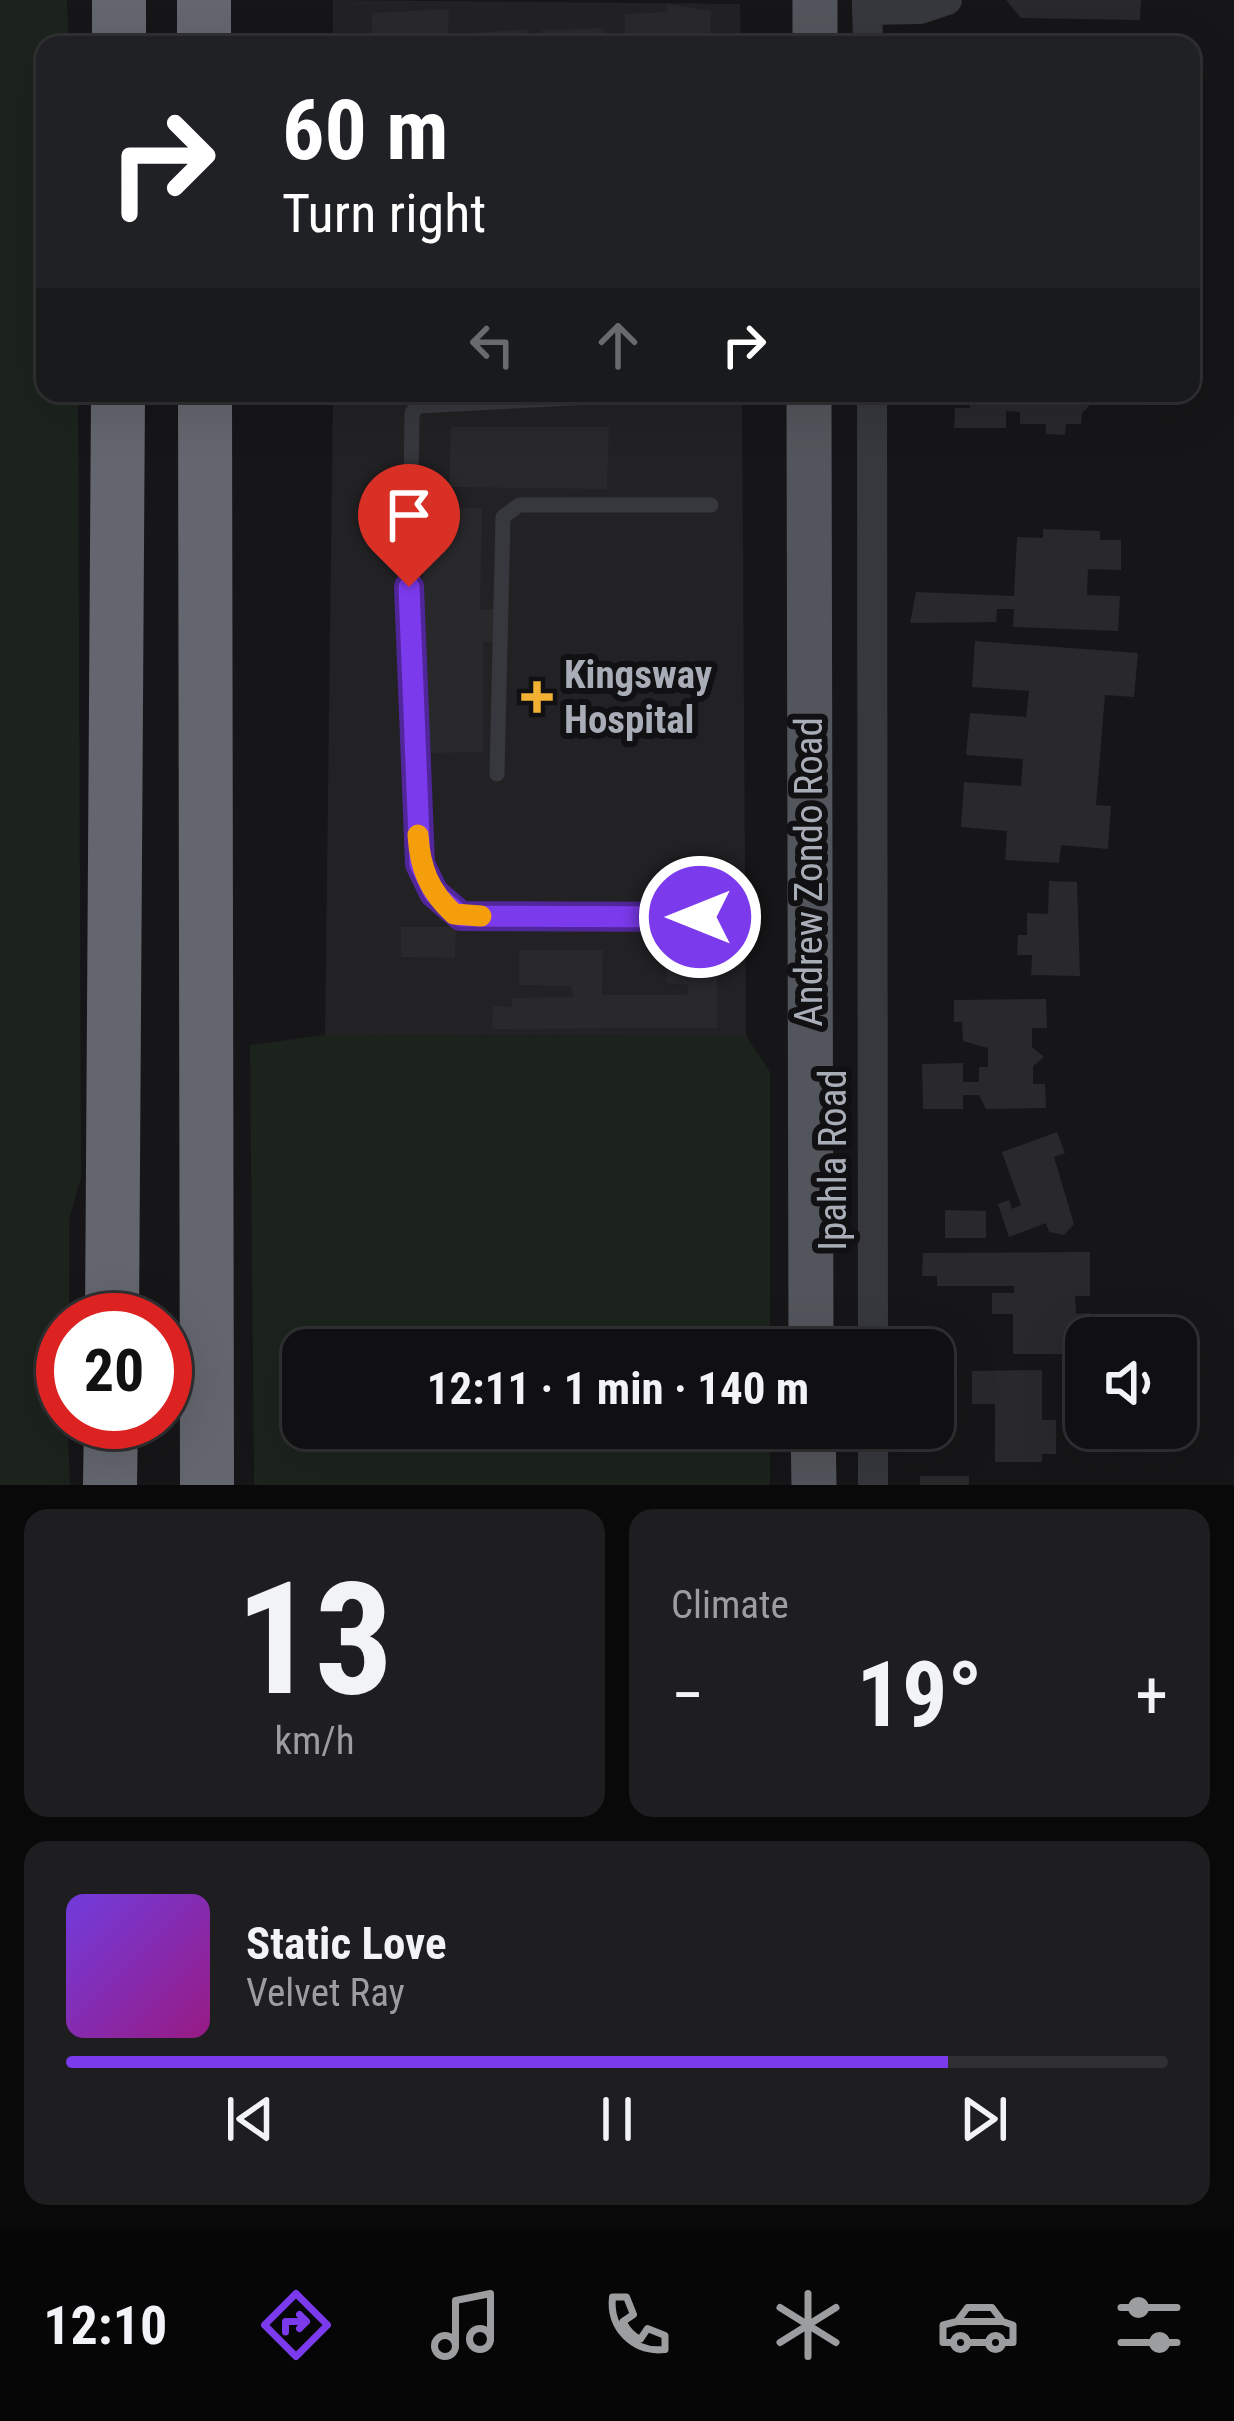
<!DOCTYPE html>
<meta charset="utf-8">
<style>
:root{--surface:#101012;--page:#1e1e20;--text:#f1f3f6;--muted:#9c9d9f;--line:#303032;--accent:#7c3aed}
body{margin:0;font-family:"Roboto Condensed",sans-serif;background:var(--page);color:var(--text);height:100vh;display:flex;flex-direction:column;font-size:45px;white-space:nowrap}
*{box-sizing:border-box;margin:0}
p{font-size:39px;color:var(--muted)}
.icon{flex:none;width:66px;height:66px;fill:none;stroke:currentColor;stroke-width:2;stroke-linecap:round;stroke-linejoin:round}
.map{position:relative;height:1485px;overflow:hidden}
.side{display:flex;flex-direction:column;gap:24px;padding:24px;background:#09090a;flex:1}
.side>*{flex:none}
.banner{position:absolute;left:36px;top:36px;width:1164px;height:366px;border-radius:24px;box-shadow:0 12px 48px #0002,0 0 0 3px var(--line);background:#202124;color:#fff;overflow:hidden}
.tools{position:absolute;left:1065px;top:1317px;display:grid;gap:24px}
.tools a{display:grid;place-items:center;width:132px;height:132px;border-radius:24px;background:var(--surface);box-shadow:0 12px 48px #0002,0 0 0 3px var(--line);font-size:60px}
.speed{position:absolute;left:36px;top:1293px;display:flex;gap:24px;font-size:60px;font-weight:700;text-align:center}
.speed>*{display:grid;place-content:center;width:156px;height:156px;border-radius:50%;background:var(--surface);box-shadow:0 12px 48px #0002,0 0 0 3px var(--line);line-height:1}
.speed .limit{border:18px solid #d22;background:#fff;color:#111}
.pin{position:absolute;display:grid;place-items:center;width:102px;height:102px;color:#fff;margin:-123px -51px;border-radius:50% 50% 50% 0;rotate:-45deg;box-shadow:0 0 12px #0007}
.pin .icon{rotate:45deg}
.me{position:absolute;width:132px;margin:-66px;rotate:270deg;stroke-linejoin:round;filter:drop-shadow(0 0 9px #0008)}
.turn{display:flex;align-items:center;gap:42px;height:252px;padding:0 48px;font-size:54px}
.turn .icon{width:156px;height:156px;stroke-width:2.5}
.turn b{display:block;font-size:84px;line-height:102px}
.lanes{display:flex;align-items:center;height:114px;padding:0 48px;background:#0003;justify-content:center;gap:60px;direction:ltr}
.lanes .off{opacity:.35}
.big{font-size:90px;font-weight:700;line-height:1.1}
.side .widget{flex:1;display:flex;flex-direction:column;justify-content:center;gap:18px;min-width:0;padding:0 42px;border-radius:24px;background:var(--page)}
.side .dial{align-items:center;gap:0}
.dial b{font-size:156px;line-height:1}
.song{display:flex;align-items:center;gap:36px}
.cover{width:144px;height:144px;border-radius:18px;background:linear-gradient(135deg,hsl(260 70% 55%),hsl(310 70% 35%))}
.played{height:12px;border-radius:6px;background:linear-gradient(90deg,var(--accent) 80%,var(--line) 80%)}
.keys{display:flex;justify-content:space-around;direction:ltr}
.heat{display:flex;justify-content:space-between;align-items:center;font-size:66px;direction:ltr}
.side .tiles{flex:1;display:grid;gap:24px;grid-template-columns:1fr 1fr}
.widget:last-child{grid-column:span 2}
.trip{position:absolute;left:282px;top:1329px;width:672px;height:120px;border-radius:24px;background:var(--surface);box-shadow:0 12px 48px #0002,0 0 0 3px var(--line);font-weight:700;line-height:120px;text-align:center}
.tabs{display:flex;height:192px;justify-content:space-around;align-items:center;background:#060607;color:var(--muted)}
.tabs .icon{width:84px;height:84px}
.tabs .active{color:var(--accent)}
.tabs b{font-size:54px;color:var(--text)}
.map>svg:first-child{display:block}
.built{fill:#222225}
.green{fill:#1c231d}
.building{fill:#29292c}
.lines{fill:none;stroke-linecap:round;stroke-linejoin:round}
.service{stroke:#37383d;stroke-width:15}
.minor{stroke:#37383d;stroke-width:30}
.primary{stroke:#53555c;stroke-width:45}
.motorway{stroke:#63666e;stroke-width:54}
.route-casing{stroke:#51269a;stroke-width:30}
.route{stroke:#7c3aed;stroke-width:21}
.slow{stroke:#f59e0b;stroke-width:21}
.poi-dot{fill:#f2b134;stroke:#111113;stroke-width:4.5}
.labels{text-anchor:middle;dominant-baseline:central;stroke-width:12;stroke-linejoin:round;paint-order:stroke}
.poi-label{font-size:39px;font-weight:bold;fill:#a8adb8;stroke:#111113;text-anchor:start}
.street-label{font-size:39px;fill:#a8adb8;stroke:#111113}
</style>
<div class="map">
<svg width="1234" height="1485" viewBox="0 0 1234 1485">
<rect width="100%" height="100%" fill="#161618"/>
<!-- built -->
<g class="built">
<polygon points="333,0 740,4 741,45 333,45"/>
<polygon points="333,393 742,393 746,1036 325,1035"/>
</g>
<!-- green -->
<g class="green">
<polygon points="0,0 67,0 69,45 45,45 45,393 78,393 81,1177 69,1220 69,1320 63,1320 70,1485 0,1485"/>
<polygon points="325,1035 746,1036 770,1072 770,1350 303,1350 303,1428 770,1428 770,1485 254,1485 250,1045"/>
</g>
<!-- building -->
<g class="building">
<polygon points="1006,0 1141,0 1140,20 1021,18"/>
<polygon points="667,4 711,11 710,45 625,45 625,14 668,12"/>
<polygon points="449,9 448,35 527,29 528,45 372,45 372,13"/>
<polygon points="604,28 607,41 617,45 541,45 542,30"/>
<polygon points="1056,40 1110,40 1110,45 1055,45"/>
<polygon points="970,393 1089,393 1089,406 1082,413 1081,424 1066,424 1065,435 1046,434 1046,424 1020,424 1020,412 1006,411 1006,428 954,428 955,408 970,408"/>
<polygon points="451,427 609,427 607,489 449,487"/>
<polygon points="422,507 482,508 480,610 494,609 493,641 483,642 483,752 425,753"/>
<polygon points="1043,529 1100,531 1100,540 1121,540 1121,570 1088,569 1087,595 1120,596 1118,631 1013,627 1014,609 997,609 996,622 910,623 916,592 1014,596 1017,537 1043,538"/>
<polygon points="975,641 1138,653 1134,697 1105,695 1096,805 1111,806 1108,849 1061,845 1059,863 1005,860 1007,831 961,827 964,782 1021,786 1023,759 966,755 970,713 1026,717 1029,691 972,687"/>
<polygon points="1049,881 1077,882 1080,976 1031,975 1032,955 1017,955 1018,935 1027,935 1027,913 1048,914"/>
<polygon points="401,927 456,927 455,958 401,957"/>
<polygon points="519,950 603,950 602,995 687,995 688,985 666,983 668,950 717,950 717,1028 492,1029 493,1006 511,1007 513,998 573,997 571,986 519,985"/>
<polygon points="1046,999 1047,1028 1032,1028 1032,1047 1044,1057 1033,1066 1033,1084 1045,1084 1046,1108 986,1109 979,1095 963,1095 963,1109 923,1109 922,1064 963,1063 963,1082 979,1082 979,1067 988,1067 988,1048 963,1041 962,1022 954,1022 954,1000"/>
<polygon points="1057,1132 1065,1153 1054,1157 1074,1224 1064,1235 1049,1232 1046,1223 1009,1237 998,1204 1009,1200 1012,1209 1021,1205 1002,1152"/>
<polygon points="945,1210 986,1211 986,1238 945,1238"/>
<polygon points="1090,1252 1090,1296 1075,1296 1076,1314 1090,1313 1086,1354 1013,1354 1013,1314 992,1314 992,1293 1014,1293 1014,1286 937,1286 937,1276 922,1276 923,1253"/>
<polygon points="1042,1370 1042,1420 1056,1420 1056,1454 1042,1454 1042,1462 995,1462 995,1404 972,1404 972,1371"/>
<rect x="920" y="1476" width="49" height="9"/>
</g>
<g class="lines">
<!-- service -->
<g class="service">
<polyline points="670,393 418,406 412,413 409,629 420,864 434,893 454,913 700,917"/>
<polyline points="497,774 503,517 519,505 711,505"/>
</g>
<!-- minor -->
<g class="minor">
<polyline points="867,0 868,45"/>
<polyline points="867,10 920,9 947,0"/>
<polyline points="872,393 873,1350"/>
<polyline points="873,1428 873,1485"/>
</g>
<!-- primary -->
<g class="primary">
<polyline points="815,0 815,45"/>
<polyline points="809,393 811,1350"/>
<polyline points="813,1428 814,1485"/>
</g>
<!-- motorway -->
<g class="motorway">
<polyline points="119,0 119,45"/>
<polyline points="204,0 204,45"/>
<polyline points="205,393 207,1485"/>
<polyline points="112,1320 118,393"/>
<polyline points="110,1485 111,1422"/>
</g>
</g>
<g class="lines">
<!-- route casing -->
<g class="route-casing">
<polyline id="route" points="409,587 420,864 434,893 461,916 700,917"/>
</g>
<!-- route -->
<use href="#route" class="route"/>
<!-- slow -->
<path class="slow" d="M418,835C420,868 429,891 454,914L481,916"/>
</g>
<!-- markers -->
<path class="poi-dot" d="M531 679h12v12h12v12h-12v12h-12v-12h-12v-12h12z"/>
<g class="labels">
<!-- poi labels -->
<g class="poi-label">
<text x="564" y="675">Kingsway<tspan x="564" dy="45">Hospital</tspan></text>
</g>
<!-- street labels -->
<g class="street-label">
<text transform="translate(809 872) rotate(-90)">Andrew Zondo Road</text>
<text transform="translate(833 1160) rotate(-90)">Ipahla Road</text>
</g>
</g>
</svg>
<div class="tools">
<a><svg class="icon" aria-label="sound" viewBox="0 0 24 24"><path d="M4 9h4l5-4v14l-5-4H4zM17 9q2 3 0 6"/></svg></a>
</div>
<div class="speed"><div class="limit">20</div></div>
<div class="pin" style="left:409px;top:587px;background:#d93025"><svg class="icon" aria-label="arrive" viewBox="0 0 24 24"><path d="M6 21V4h12l-3 4 3 4H6"/></svg></div>
<svg class="me" style="left:700px;top:917px" viewBox="-20 -20 40 40"><circle r="17" fill="#7c3aed" stroke="#fff" stroke-width="3"/><path d="M0-11L8 9 0 5-8 9z" fill="#fff"/></svg>
<div class="trip">12:11 · 1 min · 140 m</div>
<div class="banner">
<div class="turn"><svg class="icon" aria-label="right" viewBox="0 0 24 24"><path d="M7 20v-9h11M14 6l5 5-5 5"/></svg><div><b>60 m</b>Turn right</div></div>
<div class="lanes"><svg class="icon off" aria-label="left" viewBox="0 0 24 24"><path d="M17 20v-9H6M10 6l-5 5 5 5"/></svg><svg class="icon off" aria-label="ahead" viewBox="0 0 24 24"><path d="M12 20V5M6 11l6-6 6 6"/></svg><svg class="icon" aria-label="right" viewBox="0 0 24 24"><path d="M7 20v-9h11M14 6l5 5-5 5"/></svg></div>
</div>
</div>
<section class="side">
<div class="tiles">
<div class="widget dial"><b>13</b><p>km/h</p></div>
<div class="widget"><p>Climate</p>
<div class="heat"><a>−</a><b class="big">19°</b><a>+</a></div>
</div>
<div class="widget">
<div class="song"><i class="cover"></i><div><b>Static Love</b><p>Velvet Ray</p></div></div>
<div class="played"></div>
<div class="keys"><svg class="icon" aria-label="previous" viewBox="0 0 24 24"><path d="M18 5L8 12l10 7zM5 5v14"/></svg><svg class="icon" aria-label="pause" viewBox="0 0 24 24"><path d="M8 5v14M16 5v14"/></svg><svg class="icon" aria-label="next" viewBox="0 0 24 24"><path d="M6 5l10 7-10 7zM19 5v14"/></svg></div>
</div>
</div>
</section>
<nav class="tabs">
<b>12:10</b>
<svg class="icon active" aria-label="directions" viewBox="0 0 24 24"><path d="M12 3l9 9-9 9-9-9zM9 14v-3h6M13 9l2 2-2 2"/></svg>
<svg class="icon" aria-label="music" viewBox="0 0 24 24"><path d="M9 18V5l10-2v13"/><circle cx="6" cy="18" r="3"/><circle cx="16" cy="16" r="3"/></svg>
<svg class="icon" aria-label="phone" viewBox="0 0 24 24"><path d="M5 4h4l2 5-3 2q2 4 5 5l2-3 5 2v4C11 20 4 13 5 4z"/></svg>
<svg class="icon" aria-label="climate" viewBox="0 0 24 24"><path d="M12 3v18M4 7l16 10M4 17L20 7"/></svg>
<svg class="icon" aria-label="car" viewBox="0 0 24 24"><path d="M5 17H2v-5l4-1 3-4h7l3 4 3 1v5h-3M9 17h6M6 11h13"/><circle cx="7" cy="17" r="2"/><circle cx="17" cy="17" r="2"/></svg>
<svg class="icon" aria-label="filters" viewBox="0 0 24 24"><path d="M4 7h16M4 17h16"/><circle cx="9" cy="7" r="2"/><circle cx="15" cy="17" r="2"/></svg>
</nav>
